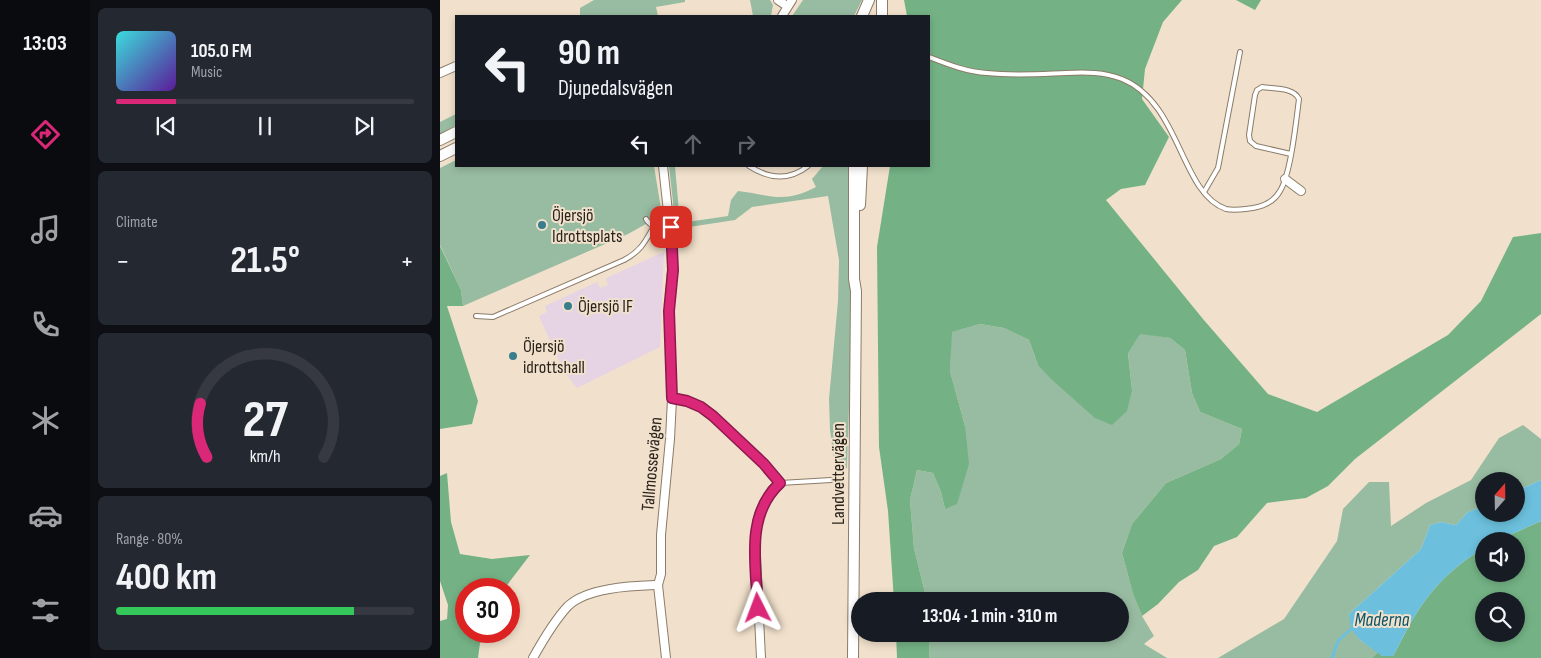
<!DOCTYPE html>
<meta charset="utf-8">
<style>
:root{--surface:#171b24;--page:#242831;--text:#f1f3f6;--muted:#9ea1a6;--line:#363941;--accent:#db2777}
body{margin:0;font-family:"Sofia Sans Condensed",sans-serif;background:var(--page);color:var(--text);height:100vh;display:flex;flex-direction:column;font-size:19px;white-space:nowrap}
*{box-sizing:border-box;margin:0}
p{font-size:16px;color:var(--muted)}
.icon{flex:none;width:28px;height:28px;fill:none;stroke:currentColor;stroke-width:2;stroke-linecap:round;stroke-linejoin:round}
.map{position:relative;flex:1;overflow:hidden}
.side{display:flex;flex-direction:column;gap:8px;padding:8px;background:#0d0f14;width:350px}
.side>*{flex:none}
.hud{position:absolute;left:15px;top:15px;width:475px;height:152px;border-radius:0px;box-shadow:0 2px 8px #0003;background:#171b24;color:var(--text);overflow:hidden}
.needle{width:32px;rotate:20deg}
.tools{position:absolute;left:1035px;top:472px;display:grid;gap:10px}
.tools a{display:grid;place-items:center;width:50px;height:50px;border-radius:50%;background:var(--surface);box-shadow:0 2px 8px #0003;font-size:25px}
.speed{position:absolute;left:15px;top:578px;display:flex;gap:10px;font-size:25px;font-weight:700;text-align:center}
.speed>*{display:grid;place-content:center;width:65px;height:65px;border-radius:50%;background:var(--surface);box-shadow:0 2px 8px #0003;line-height:1}
.speed .limit{border:8px solid #d22;background:#fff;color:#111}
.pin{position:absolute;display:grid;place-items:center;width:42px;height:42px;color:#fff;margin:-21px;border-radius:10px;box-shadow:0 2px 8px #0006}
.me{position:absolute;width:55px;margin:-28px;rotate:357deg;stroke-linejoin:round;filter:drop-shadow(0 0 4px #0008)}
.turn{display:flex;align-items:center;gap:18px;height:105px;padding:0 20px;font-size:22px}
.turn .icon{width:65px;height:65px;stroke-width:2.5}
.turn b{display:block;font-size:35px;line-height:42px}
.lanes{display:flex;align-items:center;height:48px;padding:0 20px;background:#0003;justify-content:center;gap:25px;direction:ltr}
.lanes .off{opacity:.35}
.big{font-size:38px;font-weight:700;line-height:1.1}
.side .tile{flex:1;display:flex;flex-direction:column;justify-content:center;gap:8px;min-width:0;padding:0 18px;border-radius:8px;background:var(--page)}
.side .dial{align-items:center;gap:0}
.dial svg{height:130px;overflow:visible;fill:none;stroke:var(--line);stroke-width:7;stroke-linecap:round;text-anchor:middle}
.dial text{fill:var(--text);stroke:none}
.song{display:flex;align-items:center;gap:15px}
.cover{width:60px;height:60px;border-radius:8px;background:linear-gradient(135deg,hsl(180 70% 55%),hsl(270 70% 35%))}
.played{height:5px;border-radius:2px;background:linear-gradient(90deg,var(--accent) 20%,var(--line) 20%)}
.keys{display:flex;justify-content:space-around;direction:ltr}
.heat{display:flex;justify-content:space-between;align-items:center;font-size:28px;direction:ltr}
.charge{height:8px;border-radius:4px;background:linear-gradient(90deg,#34c759 80%,var(--line) 0)}
.trip{position:absolute;left:411px;top:592px;width:278px;height:50px;border-radius:25px;background:var(--surface);box-shadow:0 2px 8px #0003;font-weight:700;line-height:50px;text-align:center}
main{display:flex;flex:1;min-height:0}
.menu{display:flex;flex-direction:column;width:90px;justify-content:space-around;align-items:center;background:#090b0e;color:var(--muted)}
.menu .icon{width:35px;height:35px}
.menu .active{color:var(--accent)}
.menu b{font-size:22px;color:var(--text)}
.map>svg:first-child{display:block}
.education{fill:#e6d3e4}
.green{fill:#98bca1}
.forest{fill:#74b285;fill-rule:evenodd}
.water{fill:#6cc0dd}
.lines{fill:none;stroke-linecap:round;stroke-linejoin:round}
.stream{stroke:#6cc0dd;stroke-width:3}
.service-casing{stroke:#8b7c69;stroke-width:6}
.minor-casing{stroke:#8b7c69;stroke-width:10}
.tertiary-casing{stroke:#8b7c69;stroke-width:12}
.service{stroke:#fff;stroke-width:4}
.minor{stroke:#fff;stroke-width:8}
.tertiary{stroke:#fff;stroke-width:10}
.route-casing{stroke:#8e194d;stroke-width:12}
.route{stroke:#db2777;stroke-width:9}
.poi-dot{fill:#397e8c;stroke:#f1e1cc;stroke-width:2}
.labels{text-anchor:middle;dominant-baseline:central;stroke-width:4;stroke-linejoin:round;paint-order:stroke}
.poi-label{font-size:18px;fill:#2a241c;stroke:#f1e1cc;text-anchor:start}
.street-label{font-size:18px;fill:#2a241c;stroke:#f1e1cc}
.water-label{font-size:19px;font-style:italic;fill:#075366;stroke:#f1e1cc}
</style>
<main>
<nav class="menu">
<b>13:03</b>
<svg class="icon active" aria-label="directions" viewBox="0 0 24 24"><path d="M12 3l9 9-9 9-9-9zM9 14v-3h6M13 9l2 2-2 2"/></svg>
<svg class="icon" aria-label="music" viewBox="0 0 24 24"><path d="M9 18V5l10-2v13"/><circle cx="6" cy="18" r="3"/><circle cx="16" cy="16" r="3"/></svg>
<svg class="icon" aria-label="phone" viewBox="0 0 24 24"><path d="M5 4h4l2 5-3 2q2 4 5 5l2-3 5 2v4C11 20 4 13 5 4z"/></svg>
<svg class="icon" aria-label="climate" viewBox="0 0 24 24"><path d="M12 3v18M4 7l16 10M4 17L20 7"/></svg>
<svg class="icon" aria-label="car" viewBox="0 0 24 24"><path d="M5 17H2v-5l4-1 3-4h7l3 4 3 1v5h-3M9 17h6M6 11h13"/><circle cx="7" cy="17" r="2"/><circle cx="17" cy="17" r="2"/></svg>
<svg class="icon" aria-label="filters" viewBox="0 0 24 24"><path d="M4 7h16M4 17h16"/><circle cx="9" cy="7" r="2"/><circle cx="15" cy="17" r="2"/></svg>
</nav>
<section class="side">
<div class="tile">
<div class="song"><i class="cover"></i><div><b>105.0 FM</b><p>Music</p></div></div>
<div class="played"></div>
<div class="keys"><svg class="icon" aria-label="previous" viewBox="0 0 24 24"><path d="M18 5L8 12l10 7zM5 5v14"/></svg><svg class="icon" aria-label="pause" viewBox="0 0 24 24"><path d="M8 5v14M16 5v14"/></svg><svg class="icon" aria-label="next" viewBox="0 0 24 24"><path d="M6 5l10 7-10 7zM19 5v14"/></svg></div>
</div>
<div class="tile"><p>Climate</p>
<div class="heat"><a>−</a><b class="big">21.5°</b><a>+</a></div>
</div>
<div class="tile dial"><svg viewBox="0 0 100 80">
<path d="M14 69A42 42 0 1 1 86 69"/>
<path d="M14 69A42 42 0 0 1 10 36" stroke="#db2777"/>
<text x="50" y="56" font-size="32" font-weight="700">27</text>
<text x="50" y="72" font-size="11">km/h</text>
</svg></div>
<div class="tile"><p>Range · 80%</p><b class="big">400 km</b><div class="charge"></div></div>
</section>
<div class="map">
<svg width="1101" height="658" viewBox="0 0 1101 658">
<rect width="100%" height="100%" fill="#f1e1cc"/>
<!-- education -->
<polygon class="education" points="224,252 220,347 137,388 123,370 99,316 107,312 105,306 157,282 160,288 168,285 166,278"/>
<!-- green -->
<g class="green">
<polygon points="154,0 245,0 245,2 216,7 218,16 140,16 140,8"/>
<polygon points="310,0 330,0 333,5 331,16 313,16"/>
<polygon points="363,0 422,0 414,16 352,16"/>
<polygon points="16,114 16,125 0,134 0,122"/>
<polygon points="16,160 16,166 214,166 222,215 188,234 23,306 21,290 0,245 0,168"/>
<path d="M229,166H235L240,223L288,216L291,200L298,191C331,195 344,204 376,187L372,179L383,166H409L411,232V346L407,468L402,470L394,463L390,429L389,399L398,301L399,260L388,196L312,207L295,220L236,229Z"/>
<polygon points="540,324 564,328 589,340 598,365 692,390 688,352 700,333 730,338 745,350 752,393 760,412 802,429 799,444 781,459 726,483 692,524 682,553 693,594 702,616 714,636 704,644 727,658 489,658 490,634 680,634 680,601 487,601 474,548 470,500 477,470 493,473 501,492 505,509 525,426 510,371 511,332"/>
<polygon points="1083,425 1101,439 1101,480 1076,491 1076,481 1044,481 1044,506 1028,512 1016,525 1001,522 990,525 981,549 909,614 920,640 938,652 932,658 778,658 844,619 897,541 903,509 929,482 949,482 951,526 986,503 1031,480 1059,438"/>
</g>
<!-- forest -->
<g class="forest">
<polygon points="464,0 742,0 723,22 705,69 702,99 729,137 705,185 681,189 666,200 763,319 828,394 877,412 1008,335 1041,301 1073,237 1101,233 1101,314 915,459 888,486 866,498 827,503 797,537 774,546 758,570 739,582 718,604 702,616 693,594 682,553 692,524 726,483 781,459 799,444 802,429 760,412 752,393 745,350 730,338 700,334 688,353 692,390 687,411 672,425 655,418 611,379 598,365 589,340 564,328 540,324 512,332 510,371 525,426 529,464 517,504 505,509 501,492 493,473 477,470 470,500 474,548 487,601 454,601 448,511 439,447 437,247 450,166 489,166 489,16 467,16"/>
<polygon points="796,0 821,0 815,10"/>
<polygon points="0,246 21,290 23,306 7,306 38,401 32,424 0,429"/>
<polygon points="7,473 11,522 20,554 52,559 90,555 64,589 26,589 26,631 45,631 40,643 38,658 0,658 0,621 7,619 8,605 0,581 0,476"/>
<path d="M1101,521V658H932L938,652L942,656H953C963,638 972,618 984,602C999,581 1021,561 1044,548V574H1076V541H1056ZM1044,601H1076V634H1044Z"/>
<polygon points="456,634 490,634 489,658 457,658"/>
</g>
<!-- water -->
<path class="water" d="M1101,480V521L1056,541H1044V548C1021,561 999,581 984,602C972,618 963,638 953,656H942L920,640L911,629L909,614L981,549L990,525L1001,522L1016,525L1028,512L1044,506V514H1076V491Z"/>
<g class="lines">
<!-- stream -->
<polyline class="stream" points="892,658 898,641 911,629"/>
<!-- service casing -->
<g class="service-casing">
<g id="service">
<path d="M489,57C507,64 527,72 547,73C573,76 600,74 626,73C646,72 664,72 682,79C741,103 740,193 786,209C795,211 804,209 813,208C824,206 834,202 840,191C851,173 856,122 859,99C853,87 834,89 822,87L817,90L815,95L809,135L810,141L816,146L851,154"/>
<path d="M309,166C329,179 349,181 368,166"/>
<polyline points="764,192 778,168 800,52"/>
<path d="M206,219C211,228 220,228 229,227"/>
<path d="M36,316L53,317L184,260C201,251 205,242 214,226"/>
<polyline points="340,483 391,480"/>
</g>
</g>
<!-- minor casing -->
<g class="minor-casing">
<g id="minor">
<polyline points="338,0 347,6"/>
<polyline points="342,16 352,0"/>
<polyline points="0,73 16,66"/>
<polyline points="223,166 233,257 229,311 232,399 230,439 221,535 221,574 218,585 226,658"/>
<polyline points="845,179 861,191"/>
<polyline points="232,399 247,401 261,407 273,416 324,464 340,483 333,489 325,501 319,514 315,536 321,658"/>
<path d="M93,658C103,640 114,621 128,606C148,587 193,586 218,585"/>
</g>
</g>
<!-- tertiary casing -->
<g class="tertiary-casing">
<g id="tertiary">
<polyline points="442,0 442,16"/>
<polyline points="422,16 429,0"/>
<polyline points="0,140 16,132"/>
<polyline points="0,156 16,148"/>
<polyline points="420,205 422,166"/>
<polyline points="413,658 416,291 414,279 414,166"/>
</g>
</g>
<!-- service -->
<use href="#service" class="service"/>
<!-- minor -->
<use href="#minor" class="minor"/>
<!-- tertiary -->
<use href="#tertiary" class="tertiary"/>
</g>
<g class="lines">
<!-- route casing -->
<g class="route-casing">
<path id="route" d="M231,227L233,270L229,311L232,398L247,401L261,407L273,416L324,464L340,483C305,515 316,565 318,608"/>
</g>
<!-- route -->
<use href="#route" class="route"/>
</g>
<!-- markers -->
<g class="poi-dot">
<circle cx="102" cy="225" r="5"/>
<circle cx="128" cy="306" r="5"/>
<circle cx="73" cy="356" r="5"/>
</g>
<g class="labels">
<!-- poi labels -->
<g class="poi-label">
<text x="112" y="215">Öjersjö<tspan x="112" dy="21">Idrottsplats</tspan></text>
<text x="138" y="306">Öjersjö IF</text>
<text x="83" y="346">Öjersjö<tspan x="83" dy="21">idrottshall</tspan></text>
</g>
<!-- street labels -->
<g class="street-label">
<text transform="translate(212 464) rotate(-85)">Tallmossevägen</text>
<text transform="translate(398 474) rotate(-90)">Landvettervägen</text>
</g>
<!-- water labels -->
<g class="water-label">
<text x="942" y="620">Maderna</text>
</g>
</g>
</svg>
<div class="tools">
<a><svg class="needle" viewBox="-14 -14 28 28"><path d="M0-13l5 13h-10z" fill="#e53935"/><path d="M0 13l5-13h-10z" fill="#9ea1a6"/></svg></a>
<a><svg class="icon" aria-label="sound" viewBox="0 0 24 24"><path d="M4 9h4l5-4v14l-5-4H4zM17 9q2 3 0 6"/></svg></a>
<a><svg class="icon" aria-label="search" viewBox="0 0 24 24"><circle cx="10" cy="10" r="6"/><path d="M15 15l6 6"/></svg></a>
</div>
<div class="speed"><div class="limit">30</div></div>
<div class="pin" style="left:231px;top:227px;background:#d93025"><svg class="icon" aria-label="arrive" viewBox="0 0 24 24"><path d="M6 21V4h12l-3 4 3 4H6"/></svg></div>
<svg class="me" style="left:318px;top:608px" viewBox="-20 -20 40 40"><path d="M0-17L14 15 0 8-14 15z" fill="#db2777" stroke="#fff" stroke-width="4"/></svg>
<div class="trip">13:04 · 1 min · 310 m</div>
<div class="hud">
<div class="turn"><svg class="icon" aria-label="left" viewBox="0 0 24 24"><path d="M17 20v-9H6M10 6l-5 5 5 5"/></svg><div><b>90 m</b>Djupedalsvägen</div></div>
<div class="lanes"><svg class="icon" aria-label="left" viewBox="0 0 24 24"><path d="M17 20v-9H6M10 6l-5 5 5 5"/></svg><svg class="icon off" aria-label="ahead" viewBox="0 0 24 24"><path d="M12 20V5M6 11l6-6 6 6"/></svg><svg class="icon off" aria-label="right" viewBox="0 0 24 24"><path d="M7 20v-9h11M14 6l5 5-5 5"/></svg></div>
</div>
</div>
</main>
